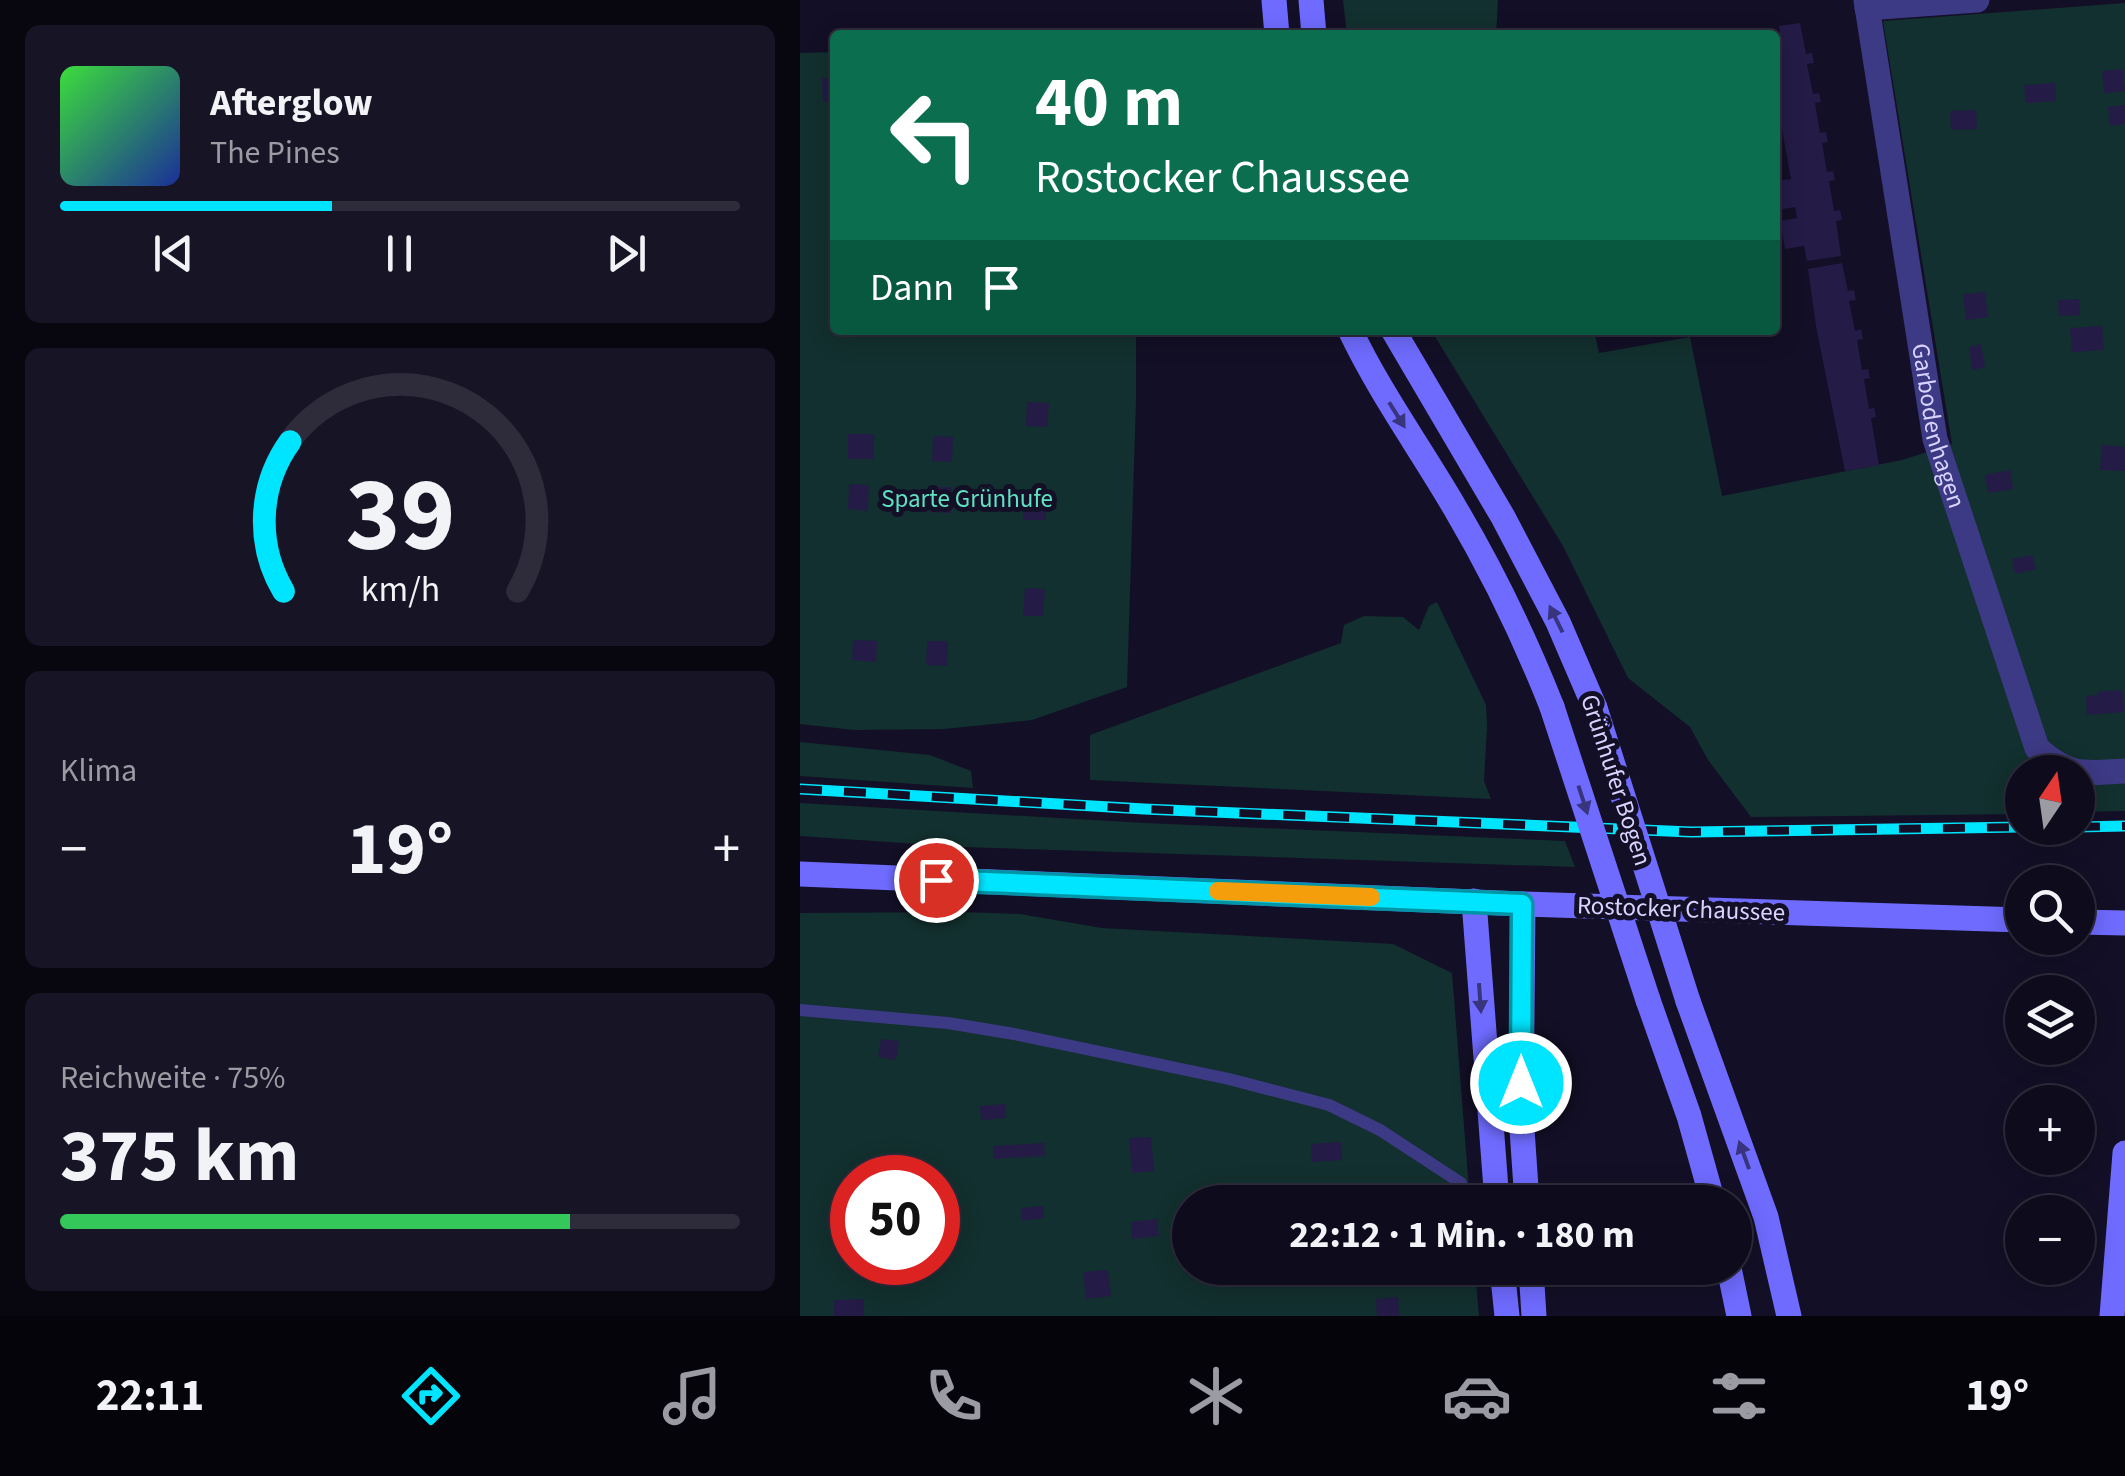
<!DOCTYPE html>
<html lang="de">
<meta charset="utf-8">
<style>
:root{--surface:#0e0b1c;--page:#171425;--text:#f1f3f6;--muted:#9b9ba3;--line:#2e2b3b;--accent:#00e5ff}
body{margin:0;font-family:"Source Sans 3",sans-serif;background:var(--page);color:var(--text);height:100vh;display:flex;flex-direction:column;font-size:38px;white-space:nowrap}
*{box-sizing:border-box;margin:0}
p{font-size:32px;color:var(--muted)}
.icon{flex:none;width:55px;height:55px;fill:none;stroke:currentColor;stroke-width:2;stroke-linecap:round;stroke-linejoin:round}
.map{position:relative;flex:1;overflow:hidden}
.details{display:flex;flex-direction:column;gap:25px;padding:25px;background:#08060f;width:800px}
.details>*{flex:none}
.banner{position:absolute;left:30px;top:30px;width:950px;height:305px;border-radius:10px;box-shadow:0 5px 25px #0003,0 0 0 2px var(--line);background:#0b6e4f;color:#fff;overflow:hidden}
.needle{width:65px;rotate:13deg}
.controls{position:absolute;left:1205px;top:755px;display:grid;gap:20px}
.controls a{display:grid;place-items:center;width:90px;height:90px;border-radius:50%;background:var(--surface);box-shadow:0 5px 25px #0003,0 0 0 2px var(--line);font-size:50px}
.speed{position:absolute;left:30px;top:1155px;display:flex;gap:20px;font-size:50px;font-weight:700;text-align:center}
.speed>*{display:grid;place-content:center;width:130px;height:130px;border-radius:50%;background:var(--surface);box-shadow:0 5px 25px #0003,0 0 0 2px var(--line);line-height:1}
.speed .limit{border:15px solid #d22;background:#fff;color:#111}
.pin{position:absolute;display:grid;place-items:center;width:85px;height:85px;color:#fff;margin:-42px;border:5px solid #fff;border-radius:50%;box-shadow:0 2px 10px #0007}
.me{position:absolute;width:110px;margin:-55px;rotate:0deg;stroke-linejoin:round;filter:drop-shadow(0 0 8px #0008)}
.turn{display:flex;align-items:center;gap:35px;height:210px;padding:0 40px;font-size:45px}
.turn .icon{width:130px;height:130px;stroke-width:2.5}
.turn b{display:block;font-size:70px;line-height:85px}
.then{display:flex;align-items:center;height:95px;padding:0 40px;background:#0003;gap:20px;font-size:38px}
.big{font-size:75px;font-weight:700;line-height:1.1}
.details .tile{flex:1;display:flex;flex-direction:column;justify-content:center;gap:15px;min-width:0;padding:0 35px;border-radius:15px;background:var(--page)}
.details .dial{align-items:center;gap:0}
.dial svg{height:260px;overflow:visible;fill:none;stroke:var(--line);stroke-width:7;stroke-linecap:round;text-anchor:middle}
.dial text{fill:var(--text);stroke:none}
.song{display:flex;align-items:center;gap:30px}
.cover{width:120px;height:120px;border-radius:15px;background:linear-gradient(135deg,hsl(120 70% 55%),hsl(230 70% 35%))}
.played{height:10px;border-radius:5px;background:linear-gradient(90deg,var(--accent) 40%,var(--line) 40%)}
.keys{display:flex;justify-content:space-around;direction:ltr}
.heat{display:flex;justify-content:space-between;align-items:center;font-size:55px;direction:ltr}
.charge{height:15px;border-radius:8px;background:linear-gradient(90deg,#34c759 75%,var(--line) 0)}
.trip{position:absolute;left:372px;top:1185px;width:580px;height:100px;border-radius:50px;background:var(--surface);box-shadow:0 5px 25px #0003,0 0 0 2px var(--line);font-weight:700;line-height:100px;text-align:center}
.tab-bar{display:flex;height:160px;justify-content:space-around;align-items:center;background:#06040b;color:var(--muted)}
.tab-bar .icon{width:70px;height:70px}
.tab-bar .on{color:var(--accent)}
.tab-bar b{font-size:45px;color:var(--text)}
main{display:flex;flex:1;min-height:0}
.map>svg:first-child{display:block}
.green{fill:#12302f;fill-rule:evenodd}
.building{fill:#241b47}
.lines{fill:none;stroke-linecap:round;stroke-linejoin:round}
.lane{stroke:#3d3a85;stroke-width:12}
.street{stroke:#3d3a85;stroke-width:25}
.secondary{stroke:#6f6bff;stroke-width:25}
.rail-casing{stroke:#00e5ff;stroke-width:11}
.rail{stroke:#130f26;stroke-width:8;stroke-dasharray:22;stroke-linecap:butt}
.secondary-bridge{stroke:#6f6bff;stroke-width:25}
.oneway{fill:#38347d}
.route-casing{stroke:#0095a6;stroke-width:25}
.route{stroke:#00e5ff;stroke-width:18}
.slow{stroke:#f59e0b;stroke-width:18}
.labels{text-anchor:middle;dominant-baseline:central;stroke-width:10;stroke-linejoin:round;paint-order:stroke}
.street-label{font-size:25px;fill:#d9d4ff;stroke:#130f26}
.park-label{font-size:25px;fill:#5fe0c0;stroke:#130f26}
</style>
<main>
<section class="details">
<div class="tile">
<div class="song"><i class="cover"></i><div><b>Afterglow</b><p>The Pines</p></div></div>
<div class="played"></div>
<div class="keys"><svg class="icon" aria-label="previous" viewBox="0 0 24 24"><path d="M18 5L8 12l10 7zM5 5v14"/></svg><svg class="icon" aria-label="pause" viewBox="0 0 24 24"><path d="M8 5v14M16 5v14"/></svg><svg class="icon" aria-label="next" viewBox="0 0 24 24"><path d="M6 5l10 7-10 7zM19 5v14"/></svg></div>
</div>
<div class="tile dial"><svg viewBox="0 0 100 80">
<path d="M14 69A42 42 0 1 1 86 69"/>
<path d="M14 69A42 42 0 0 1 16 23" stroke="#00e5ff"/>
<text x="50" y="56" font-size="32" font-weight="700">39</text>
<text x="50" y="72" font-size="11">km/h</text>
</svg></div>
<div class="tile"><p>Klima</p>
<div class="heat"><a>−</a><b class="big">19°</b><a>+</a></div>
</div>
<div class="tile"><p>Reichweite · 75%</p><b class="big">375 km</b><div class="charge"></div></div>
</section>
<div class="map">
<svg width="1325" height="1316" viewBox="0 0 1325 1316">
<rect width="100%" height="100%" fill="#130f26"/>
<!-- green -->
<g class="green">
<polygon points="543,0 698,0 696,35 547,35"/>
<polygon points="1325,3 1325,811 1278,812 1278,772 1222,772 1222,814 951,817 908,760 890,727 828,678 763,546 631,330 794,330 799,353 890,337 922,496 1102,460 1152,444 1083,21"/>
<polygon points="35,52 35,330 336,330 336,400 327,687 232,720 144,729 54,730 0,724 0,53"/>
<polygon points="637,602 686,705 687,727 684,781 691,799 290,780 290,735 541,643 544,625 564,616 603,617 619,630 629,606"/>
<polygon points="0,742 130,755 171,771 173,788 0,776"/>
<polygon points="0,803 345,823 765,841 775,867 162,847 0,836"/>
<path d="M163,912L220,914L302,928L593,944L652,973L670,1202H390V1268H675L679,1316H0V913ZM52,1178H138V1262H52Z"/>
</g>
<!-- building -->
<g class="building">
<polygon points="1000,23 1006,54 1012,53 1014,63 1007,64 1013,94 1019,93 1021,102 1015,103 1020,133 1026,132 1028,142 1022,143 1027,172 1033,171 1035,180 1029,181 1034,211 1040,210 1042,220 1036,221 1041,256 1007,261 1004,246 985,249 980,221 997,218 995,207 978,210 975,193 975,181 991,179 975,90 975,48 982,46 979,26"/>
<polygon points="1323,69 1325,91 1304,93 1302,71"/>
<polygon points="22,78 35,78 35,102 23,102"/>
<polygon points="1255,83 1256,101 1226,103 1224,85"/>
<polygon points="1325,105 1325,124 1310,126 1308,107"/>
<polygon points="1176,110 1177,129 1151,130 1150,111"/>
<polygon points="1042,263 1048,291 1054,290 1056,300 1049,301 1055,331 1061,329 1063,339 1057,340 1062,370 1068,369 1070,378 1064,379 1069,409 1074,408 1076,417 1071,418 1079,465 1045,471 1016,326 1008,269"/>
<polygon points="1185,292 1188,317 1166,320 1163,294"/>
<polygon points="1279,299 1280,315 1259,316 1258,300"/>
<polygon points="1302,326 1304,350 1272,352 1270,328"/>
<polygon points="1181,344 1185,367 1172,370 1169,347"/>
<polygon points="227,402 249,403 247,427 226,426"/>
<polygon points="48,434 74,434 73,459 48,459"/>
<polygon points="133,436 153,437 152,462 132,461"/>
<polygon points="1302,445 1325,447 1325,471 1300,470"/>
<polygon points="1210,470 1213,489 1188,493 1185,475"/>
<polygon points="49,484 69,485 68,511 48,509"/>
<polygon points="130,487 152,487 152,513 130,512"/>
<polygon points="223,495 246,496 246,520 223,520"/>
<polygon points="1232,555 1236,569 1215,574 1212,559"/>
<polygon points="225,588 245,589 243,616 223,616"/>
<polygon points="53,640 77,641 76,662 52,660"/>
<polygon points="127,641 148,641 147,666 126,665"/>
<polygon points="1322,690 1324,712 1287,715 1286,696 1297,695 1297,692"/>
<polygon points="81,1039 99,1041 96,1060 78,1057"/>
<polygon points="205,1104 206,1118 181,1120 180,1106"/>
<polygon points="351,1137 354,1171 332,1173 329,1138"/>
<polygon points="541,1142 542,1160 512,1162 511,1144"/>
<polygon points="244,1143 245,1156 193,1159 193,1146"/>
<polygon points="244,1206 244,1218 222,1221 221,1208"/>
<polygon points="357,1219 359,1236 332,1239 331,1222"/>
<polygon points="308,1270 311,1296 286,1299 283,1272"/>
<polygon points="598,1297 599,1316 577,1316 576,1299"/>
<polygon points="64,1299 64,1316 34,1316 34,1300"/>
</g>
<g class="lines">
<!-- lane -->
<polyline class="lane" points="0,1010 148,1023 214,1034 429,1079 529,1105 580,1130 661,1183"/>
<!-- street -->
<g class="street">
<path id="s1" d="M1066,0L1135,439L1237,748C1271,778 1283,773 1325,771"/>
<polyline points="1067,8 1177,0"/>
</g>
<!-- secondary -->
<g class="secondary">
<polyline points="474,0 477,35"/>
<polyline points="511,0 514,35"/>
<path d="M550,330C580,393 620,448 655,508C694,574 724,636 752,707"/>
<polyline points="593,330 703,517 758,622 795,708"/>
<polyline points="0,874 723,904 1222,920"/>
<polyline points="674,901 697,1202"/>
<polyline points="723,904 721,1115 727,1202"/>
<polyline points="1278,922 1325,923"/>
<polyline points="848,1000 889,1116 913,1202"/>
<polyline points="888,1001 966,1217 989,1316"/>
<polyline points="702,1268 707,1316"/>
<polyline points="731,1268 734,1316"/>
<polyline points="929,1268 939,1316"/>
<polyline points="1312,1316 1325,1153"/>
</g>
<!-- rail casing -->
<g class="rail-casing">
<g id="rail">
<polyline points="0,789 344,809 891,832 1222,827"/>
<polyline points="1278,827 1325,826"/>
</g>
</g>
<!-- rail -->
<use href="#rail" class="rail"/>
<!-- secondary-bridge -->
<g class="secondary-bridge">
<polyline points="752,707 848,1000"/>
<polyline points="795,708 888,1001"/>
</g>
</g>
<!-- one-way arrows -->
<defs><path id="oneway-solid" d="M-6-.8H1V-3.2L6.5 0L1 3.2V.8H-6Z" transform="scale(2.5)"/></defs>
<g class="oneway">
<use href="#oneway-solid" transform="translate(597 415) rotate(58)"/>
<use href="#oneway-solid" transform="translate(756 619) rotate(-116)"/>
<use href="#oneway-solid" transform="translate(783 800) rotate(72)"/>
<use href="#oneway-solid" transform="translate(680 998) rotate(86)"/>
<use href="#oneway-solid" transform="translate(944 1155) rotate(-110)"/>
</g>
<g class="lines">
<!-- route casing -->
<g class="route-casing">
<polyline id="route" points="136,880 722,904 721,1083"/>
</g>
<!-- route -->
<use href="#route" class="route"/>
<!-- slow -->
<polyline class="slow" points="418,891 571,897"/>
</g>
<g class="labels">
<!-- street labels -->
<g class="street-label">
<text stroke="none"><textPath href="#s1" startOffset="432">Garbodenhagen</textPath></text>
<text transform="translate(816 780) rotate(72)">Grünhufer Bogen</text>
<text transform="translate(881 909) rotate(2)">Rostocker Chaussee</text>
</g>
<!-- park labels -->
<g class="park-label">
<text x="167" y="499">Sparte Grünhufe</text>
</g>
</g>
</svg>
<div class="controls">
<a><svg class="needle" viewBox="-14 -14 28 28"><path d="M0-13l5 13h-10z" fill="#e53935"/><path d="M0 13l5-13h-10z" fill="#9b9ba3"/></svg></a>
<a><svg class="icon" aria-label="search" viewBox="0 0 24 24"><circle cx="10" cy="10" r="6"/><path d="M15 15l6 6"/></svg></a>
<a><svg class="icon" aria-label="layers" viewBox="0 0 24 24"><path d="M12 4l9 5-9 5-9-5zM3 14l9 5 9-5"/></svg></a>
<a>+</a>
<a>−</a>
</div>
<div class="speed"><div class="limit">50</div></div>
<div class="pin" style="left:136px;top:880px;background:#d93025"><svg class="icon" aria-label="arrive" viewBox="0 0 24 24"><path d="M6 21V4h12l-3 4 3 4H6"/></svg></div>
<svg class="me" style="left:721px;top:1083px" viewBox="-20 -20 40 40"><circle r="17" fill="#00e5ff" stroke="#fff" stroke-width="3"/><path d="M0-11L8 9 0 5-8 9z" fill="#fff"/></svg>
<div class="trip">22:12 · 1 Min. · 180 m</div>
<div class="banner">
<div class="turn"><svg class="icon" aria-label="left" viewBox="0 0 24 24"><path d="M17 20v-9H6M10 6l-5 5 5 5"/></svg><div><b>40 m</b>Rostocker Chaussee</div></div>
<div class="then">Dann<svg class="icon" aria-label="arrive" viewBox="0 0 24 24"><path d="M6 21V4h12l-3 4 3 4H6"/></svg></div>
</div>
</div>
</main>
<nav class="tab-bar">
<b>22:11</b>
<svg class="icon on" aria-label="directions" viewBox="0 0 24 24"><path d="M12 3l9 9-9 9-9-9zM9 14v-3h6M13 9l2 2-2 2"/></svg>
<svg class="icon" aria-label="music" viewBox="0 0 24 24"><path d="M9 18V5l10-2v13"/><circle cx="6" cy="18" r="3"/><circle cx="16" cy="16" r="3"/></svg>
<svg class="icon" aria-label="phone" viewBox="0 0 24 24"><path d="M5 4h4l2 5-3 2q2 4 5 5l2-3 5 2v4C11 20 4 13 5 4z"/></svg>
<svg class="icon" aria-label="climate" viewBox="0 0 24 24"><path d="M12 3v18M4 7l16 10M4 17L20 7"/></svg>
<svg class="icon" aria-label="car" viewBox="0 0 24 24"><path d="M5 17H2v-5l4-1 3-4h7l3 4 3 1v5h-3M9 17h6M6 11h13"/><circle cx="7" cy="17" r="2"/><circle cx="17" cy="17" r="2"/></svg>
<svg class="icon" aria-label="filters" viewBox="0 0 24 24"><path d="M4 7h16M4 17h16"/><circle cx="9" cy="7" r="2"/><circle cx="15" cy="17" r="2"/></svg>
<b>19°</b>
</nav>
